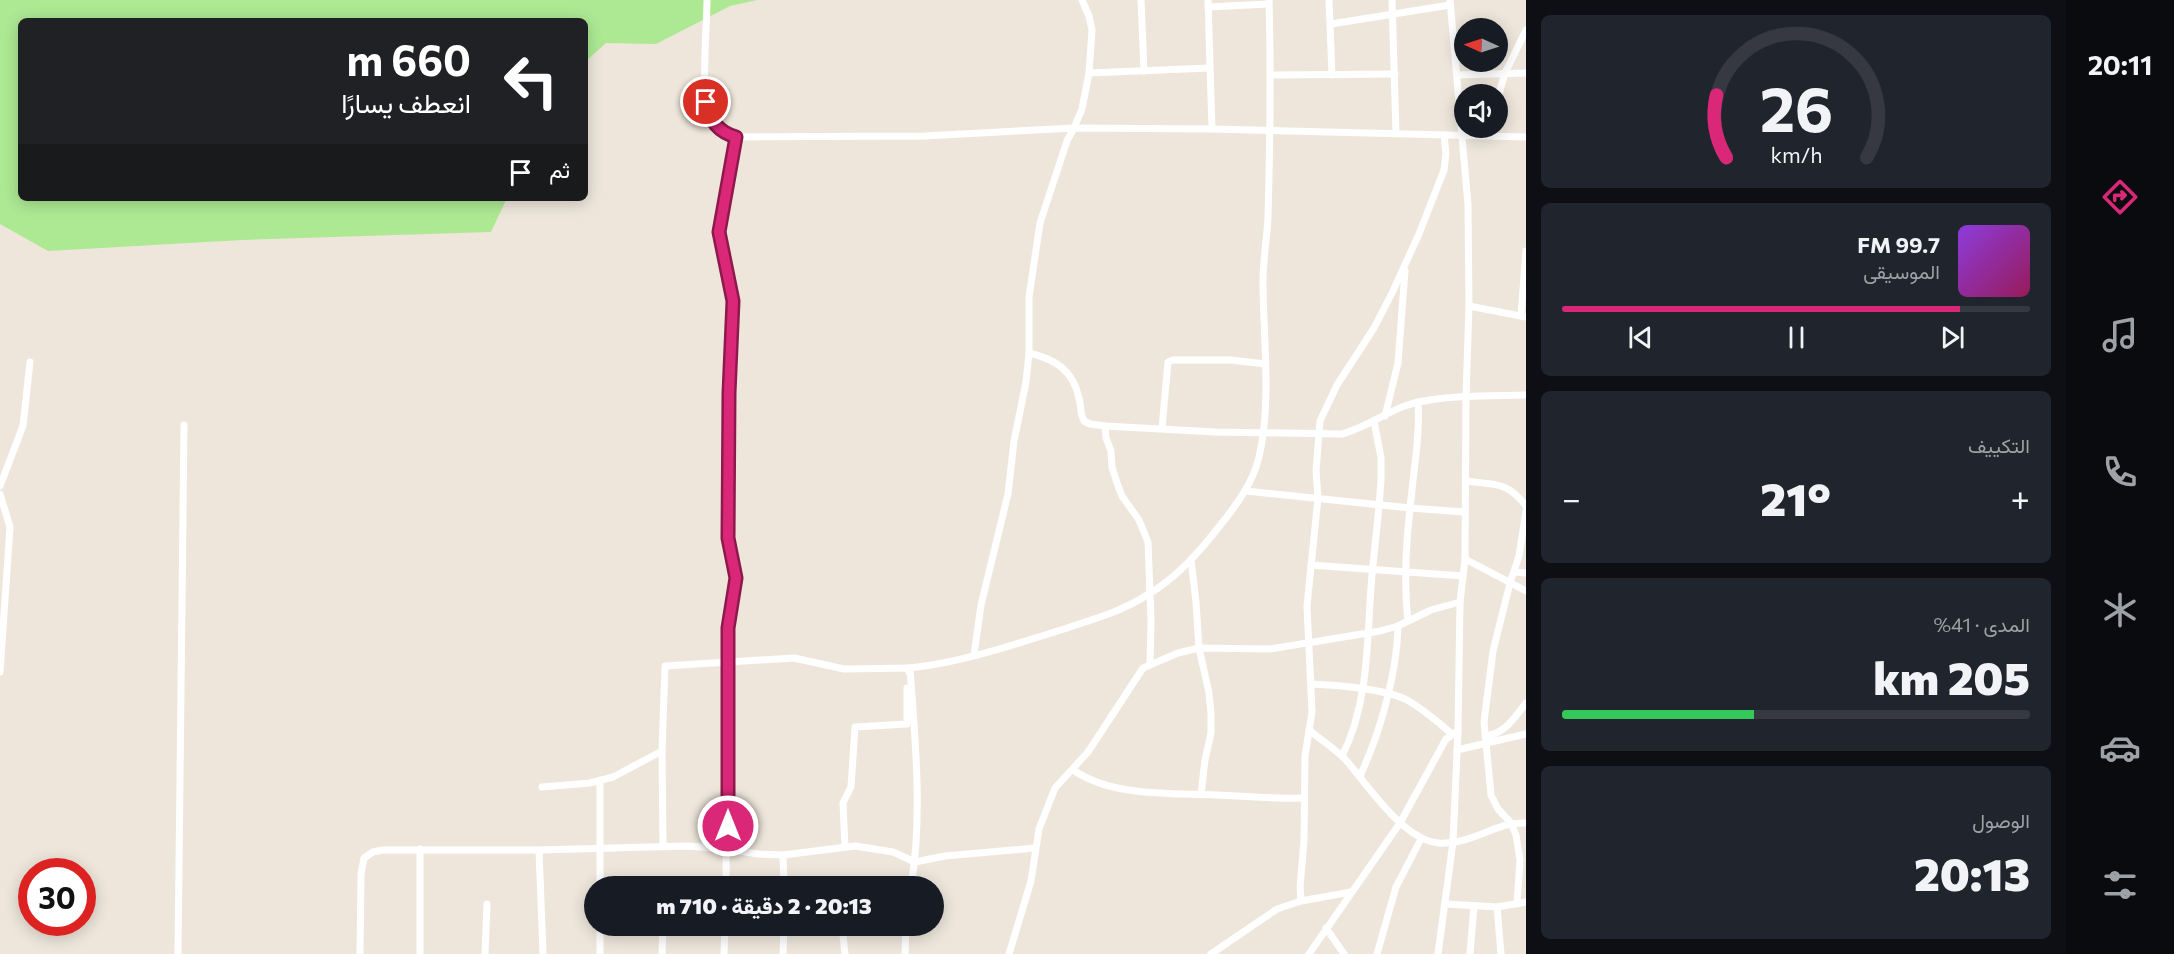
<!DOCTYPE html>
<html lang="ar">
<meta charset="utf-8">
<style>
:root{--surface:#171b24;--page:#20242c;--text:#f1f3f6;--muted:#9ea1a6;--line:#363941;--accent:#db2777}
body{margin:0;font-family:Commissioner,Vazirmatn,sans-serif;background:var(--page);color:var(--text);direction:rtl;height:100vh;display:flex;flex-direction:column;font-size:22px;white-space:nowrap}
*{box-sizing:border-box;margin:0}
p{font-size:20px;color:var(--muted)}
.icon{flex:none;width:33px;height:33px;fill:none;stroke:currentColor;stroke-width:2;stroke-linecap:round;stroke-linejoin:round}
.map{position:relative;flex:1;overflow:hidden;direction:ltr}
.details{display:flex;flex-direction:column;gap:15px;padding:15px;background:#0d0f14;width:540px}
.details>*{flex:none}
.top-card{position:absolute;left:18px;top:18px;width:570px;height:183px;border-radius:9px;box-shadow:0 3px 15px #0003;direction:rtl;background:#202124;color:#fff;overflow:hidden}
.needle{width:39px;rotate:273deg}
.tools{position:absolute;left:1454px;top:18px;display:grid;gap:12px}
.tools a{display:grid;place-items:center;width:54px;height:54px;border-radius:50%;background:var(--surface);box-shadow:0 3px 15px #0003;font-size:30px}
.speed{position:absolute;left:18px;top:858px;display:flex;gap:12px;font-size:30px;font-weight:700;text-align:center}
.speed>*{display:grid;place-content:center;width:78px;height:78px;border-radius:50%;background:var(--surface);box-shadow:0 3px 15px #0003;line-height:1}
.speed .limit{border:9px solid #d22;background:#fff;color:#111}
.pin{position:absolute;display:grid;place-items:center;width:51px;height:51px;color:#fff;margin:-26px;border:3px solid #fff;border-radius:50%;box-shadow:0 2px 6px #0007}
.me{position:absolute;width:66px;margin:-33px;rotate:0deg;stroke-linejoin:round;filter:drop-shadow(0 0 4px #0008)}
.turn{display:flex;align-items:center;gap:21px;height:126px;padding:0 18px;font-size:27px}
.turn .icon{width:78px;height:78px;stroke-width:2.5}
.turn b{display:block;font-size:42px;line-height:51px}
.then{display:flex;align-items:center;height:57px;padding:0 18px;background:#0003;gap:12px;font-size:22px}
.big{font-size:45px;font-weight:800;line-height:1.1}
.details .tile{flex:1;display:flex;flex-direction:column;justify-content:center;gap:9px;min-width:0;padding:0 21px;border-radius:9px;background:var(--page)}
.details .dial{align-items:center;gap:0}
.dial svg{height:156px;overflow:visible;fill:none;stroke:var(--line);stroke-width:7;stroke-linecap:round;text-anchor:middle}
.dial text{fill:var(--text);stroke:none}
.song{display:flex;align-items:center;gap:18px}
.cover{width:72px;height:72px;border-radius:9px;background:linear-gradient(135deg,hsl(270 70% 55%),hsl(330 70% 35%))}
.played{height:6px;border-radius:3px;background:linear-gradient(90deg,var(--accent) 85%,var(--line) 85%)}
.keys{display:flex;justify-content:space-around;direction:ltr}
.heat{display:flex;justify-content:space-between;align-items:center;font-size:33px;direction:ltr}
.charge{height:9px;border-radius:4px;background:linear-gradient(90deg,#34c759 41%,var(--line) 0)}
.trip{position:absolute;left:584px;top:876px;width:360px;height:60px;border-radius:30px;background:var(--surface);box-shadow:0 3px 15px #0003;font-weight:800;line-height:60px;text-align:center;direction:rtl}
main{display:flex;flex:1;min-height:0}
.tab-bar{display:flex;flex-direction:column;width:108px;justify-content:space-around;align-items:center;background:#090b0e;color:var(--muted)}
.tab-bar .icon{width:42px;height:42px}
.tab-bar .on{color:var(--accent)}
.tab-bar b{font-size:27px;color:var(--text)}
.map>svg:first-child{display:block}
.green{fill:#ade993}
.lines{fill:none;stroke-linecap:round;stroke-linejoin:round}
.minor{stroke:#fff;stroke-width:7}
.route-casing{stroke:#8e194d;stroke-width:15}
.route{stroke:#db2777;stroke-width:10}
</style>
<main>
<nav class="tab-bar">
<b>20:11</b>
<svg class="icon on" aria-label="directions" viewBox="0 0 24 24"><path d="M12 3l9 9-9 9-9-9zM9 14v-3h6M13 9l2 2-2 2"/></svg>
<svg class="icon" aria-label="music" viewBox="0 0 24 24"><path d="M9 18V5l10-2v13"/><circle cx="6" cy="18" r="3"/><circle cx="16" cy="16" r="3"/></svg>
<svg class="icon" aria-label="phone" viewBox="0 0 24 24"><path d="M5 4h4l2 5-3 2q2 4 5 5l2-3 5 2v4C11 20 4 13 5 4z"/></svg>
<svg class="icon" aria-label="climate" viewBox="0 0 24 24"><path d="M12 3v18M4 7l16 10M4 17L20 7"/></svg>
<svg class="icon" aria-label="car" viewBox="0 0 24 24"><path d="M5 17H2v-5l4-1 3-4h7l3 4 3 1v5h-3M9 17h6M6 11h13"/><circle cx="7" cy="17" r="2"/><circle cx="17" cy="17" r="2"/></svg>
<svg class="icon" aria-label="filters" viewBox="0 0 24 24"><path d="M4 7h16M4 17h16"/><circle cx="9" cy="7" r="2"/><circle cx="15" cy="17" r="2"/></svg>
</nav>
<section class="details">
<div class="tile dial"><svg viewBox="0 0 100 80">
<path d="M14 69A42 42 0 1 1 86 69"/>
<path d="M14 69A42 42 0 0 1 9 37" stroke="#db2777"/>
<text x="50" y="56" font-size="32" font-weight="700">26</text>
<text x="50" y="72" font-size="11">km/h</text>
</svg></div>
<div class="tile">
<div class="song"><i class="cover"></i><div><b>99.7 FM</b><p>الموسيقى</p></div></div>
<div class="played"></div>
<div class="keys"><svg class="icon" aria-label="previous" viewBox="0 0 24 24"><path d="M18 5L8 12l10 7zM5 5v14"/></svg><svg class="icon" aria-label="pause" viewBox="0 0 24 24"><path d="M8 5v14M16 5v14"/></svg><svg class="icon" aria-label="next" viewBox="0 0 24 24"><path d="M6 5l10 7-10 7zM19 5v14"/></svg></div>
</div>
<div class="tile"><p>التكييف</p>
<div class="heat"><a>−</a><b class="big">21°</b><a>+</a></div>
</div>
<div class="tile"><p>المدى · 41%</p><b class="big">205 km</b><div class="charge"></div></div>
<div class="tile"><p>الوصول</p><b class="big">20:13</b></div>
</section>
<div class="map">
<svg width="1526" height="954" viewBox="0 0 1526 954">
<rect width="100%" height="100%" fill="#eee6db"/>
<!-- green -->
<polygon class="green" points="0,0 757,0 730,6 656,44 606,43 585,62 585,21 21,21 21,198 507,198 491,232 242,240 48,251 0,224"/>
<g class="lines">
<!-- minor -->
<g class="minor">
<path d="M707,0C707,26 700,98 710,118C716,129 725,134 736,137L924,136L1074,128L1212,129L1526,137"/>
<polyline points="1141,0 1144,71"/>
<polyline points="1208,0 1212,129"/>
<polyline points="1329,0 1332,75"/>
<polyline points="1392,0 1396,133"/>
<polyline points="1208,7 1269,4"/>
<polyline points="1331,24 1450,5"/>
<polyline points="1089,73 1210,68"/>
<polyline points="1271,75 1395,74"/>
<polyline points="1457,75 1526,73"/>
<polyline points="1497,101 1505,73 1526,30"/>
<polyline points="1469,306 1526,317"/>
<polyline points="1521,316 1526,251"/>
<path d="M1029,353C1055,359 1073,370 1079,398C1081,405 1080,414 1084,421L1090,424L1105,426L1215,432L1342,434C1369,427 1392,407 1419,402C1453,395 1491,396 1526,395"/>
<polyline points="1385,416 1398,363 1405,271"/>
<polyline points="1105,426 1106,438 1111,451 1112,467 1117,483 1122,496 1139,520 1148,542 1151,620 1150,664"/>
<polyline points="1162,428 1168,362 1173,360 1231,360 1265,364"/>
<path d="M1466,481C1495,485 1507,481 1526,506"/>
<polyline points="0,486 23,426 30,362"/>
<polyline points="1246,491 1410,508 1465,512"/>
<polyline points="0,494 10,527 0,672"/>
<polyline points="1465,559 1526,591"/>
<polyline points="1191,560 1196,602 1199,648 1209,693 1211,714 1211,733 1205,760 1201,794"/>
<polyline points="1311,565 1463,576"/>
<polyline points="1515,572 1526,573"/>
<path d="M1408,620C1403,578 1407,533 1412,490C1415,460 1420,432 1418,402"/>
<polyline points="974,655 981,605 1008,494 1014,441 1026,382 1029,353 1029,297 1040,223 1067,141 1074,128 1082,109 1089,73 1092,30 1089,16 1082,0"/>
<path d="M1311,684C1336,685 1386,689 1407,700C1423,709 1438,722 1452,734"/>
<path d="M1309,730C1321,740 1334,748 1345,759C1368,785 1402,839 1438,843C1470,846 1497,821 1526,823"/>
<path d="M1485,736C1505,734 1514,718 1526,703"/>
<polyline points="1457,750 1526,734"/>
<polyline points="662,751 663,846"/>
<path d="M1342,756C1366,709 1367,655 1370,603C1372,561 1379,520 1381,479V458L1374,421"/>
<path d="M1073,770C1113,797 1170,793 1216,795C1246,796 1274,799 1304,798"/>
<path d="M1360,776C1380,733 1397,674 1398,626"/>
<polyline points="600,780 600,886"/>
<polyline points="542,787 590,783 613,777 662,751 665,666 794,658 844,669 910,668 909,672"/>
<polyline points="845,847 843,803 851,787 855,727 907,724 907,688"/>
<polyline points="539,850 543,954"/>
<polyline points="783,855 784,886"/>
<polyline points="726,886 728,628 736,578 728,538 729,393 733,301 719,232 736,137"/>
<path d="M911,886C923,815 915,740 910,668C963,662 1013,645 1064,629C1093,619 1121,612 1147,595C1177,578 1201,550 1222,523C1238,503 1253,482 1259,457C1272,402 1263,336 1263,281C1263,259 1267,238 1268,217C1270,145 1271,73 1269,0"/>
<polyline points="1301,901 1300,887 1304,841 1305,756 1312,712 1307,606 1318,498 1316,471 1320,421 1337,385 1374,328 1393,291 1419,234 1444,170 1446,154 1444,135"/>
<polyline points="1446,904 1497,907 1526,902"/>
<polyline points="1517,904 1520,860 1516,835 1511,823 1498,809 1491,795 1484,722 1493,651 1510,583 1519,556 1526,511"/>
<polyline points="1497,907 1501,954"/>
<polyline points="842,926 845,954"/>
<polyline points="1326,928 1344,954"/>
<polyline points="178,954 184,425"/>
<polyline points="360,954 361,874 364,858 373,852 383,850 539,850 687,846 728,849 758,854 783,855 855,846 893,852 915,862 945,856 1035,848"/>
<polyline points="420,954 420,849"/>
<polyline points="485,954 487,904"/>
<polyline points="600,954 600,926"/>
<polyline points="662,954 663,926"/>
<polyline points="724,954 725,926"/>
<polyline points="783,954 784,926"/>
<polyline points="905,954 906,926"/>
<polyline points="1009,954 1031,881 1039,829 1055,788 1088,752 1143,668 1178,653 1199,648 1270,649 1380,631 1398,626 1431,610 1460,602"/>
<polyline points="1211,954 1277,909 1301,901 1351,892"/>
<polyline points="1309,954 1400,823 1446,739 1458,731"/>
<polyline points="1377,954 1396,887 1421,839"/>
<polyline points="1438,954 1453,842 1458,731 1460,602 1465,559 1466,397 1469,306 1468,205 1450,0"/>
<polyline points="1470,954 1474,906"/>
</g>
</g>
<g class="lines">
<!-- route casing -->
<g class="route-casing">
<path id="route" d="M706,102C709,120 718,132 736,137L719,232L733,301L729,393L728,538L736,578L728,628V826"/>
</g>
<!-- route -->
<use href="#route" class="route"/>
</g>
</svg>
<div class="tools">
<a><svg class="needle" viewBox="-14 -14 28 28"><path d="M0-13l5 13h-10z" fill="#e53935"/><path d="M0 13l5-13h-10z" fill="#9ea1a6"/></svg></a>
<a><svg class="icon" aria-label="sound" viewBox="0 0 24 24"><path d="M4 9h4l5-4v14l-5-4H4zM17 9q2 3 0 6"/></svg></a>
</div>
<div class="speed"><div class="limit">30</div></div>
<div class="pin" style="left:706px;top:102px;background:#d93025"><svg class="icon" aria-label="arrive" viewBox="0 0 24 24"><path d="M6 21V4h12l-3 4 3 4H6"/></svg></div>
<svg class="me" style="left:728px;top:826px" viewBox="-20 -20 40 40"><circle r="17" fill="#db2777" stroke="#fff" stroke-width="3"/><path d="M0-11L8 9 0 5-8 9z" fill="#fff"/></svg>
<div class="trip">20:13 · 2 دقيقة · 710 m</div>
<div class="top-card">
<div class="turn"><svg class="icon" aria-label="left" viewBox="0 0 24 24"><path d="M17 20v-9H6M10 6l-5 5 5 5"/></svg><div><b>660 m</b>انعطف يسارًا</div></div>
<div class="then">ثم<svg class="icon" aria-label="arrive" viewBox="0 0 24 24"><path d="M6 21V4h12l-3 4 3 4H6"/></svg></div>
</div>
</div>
</main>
